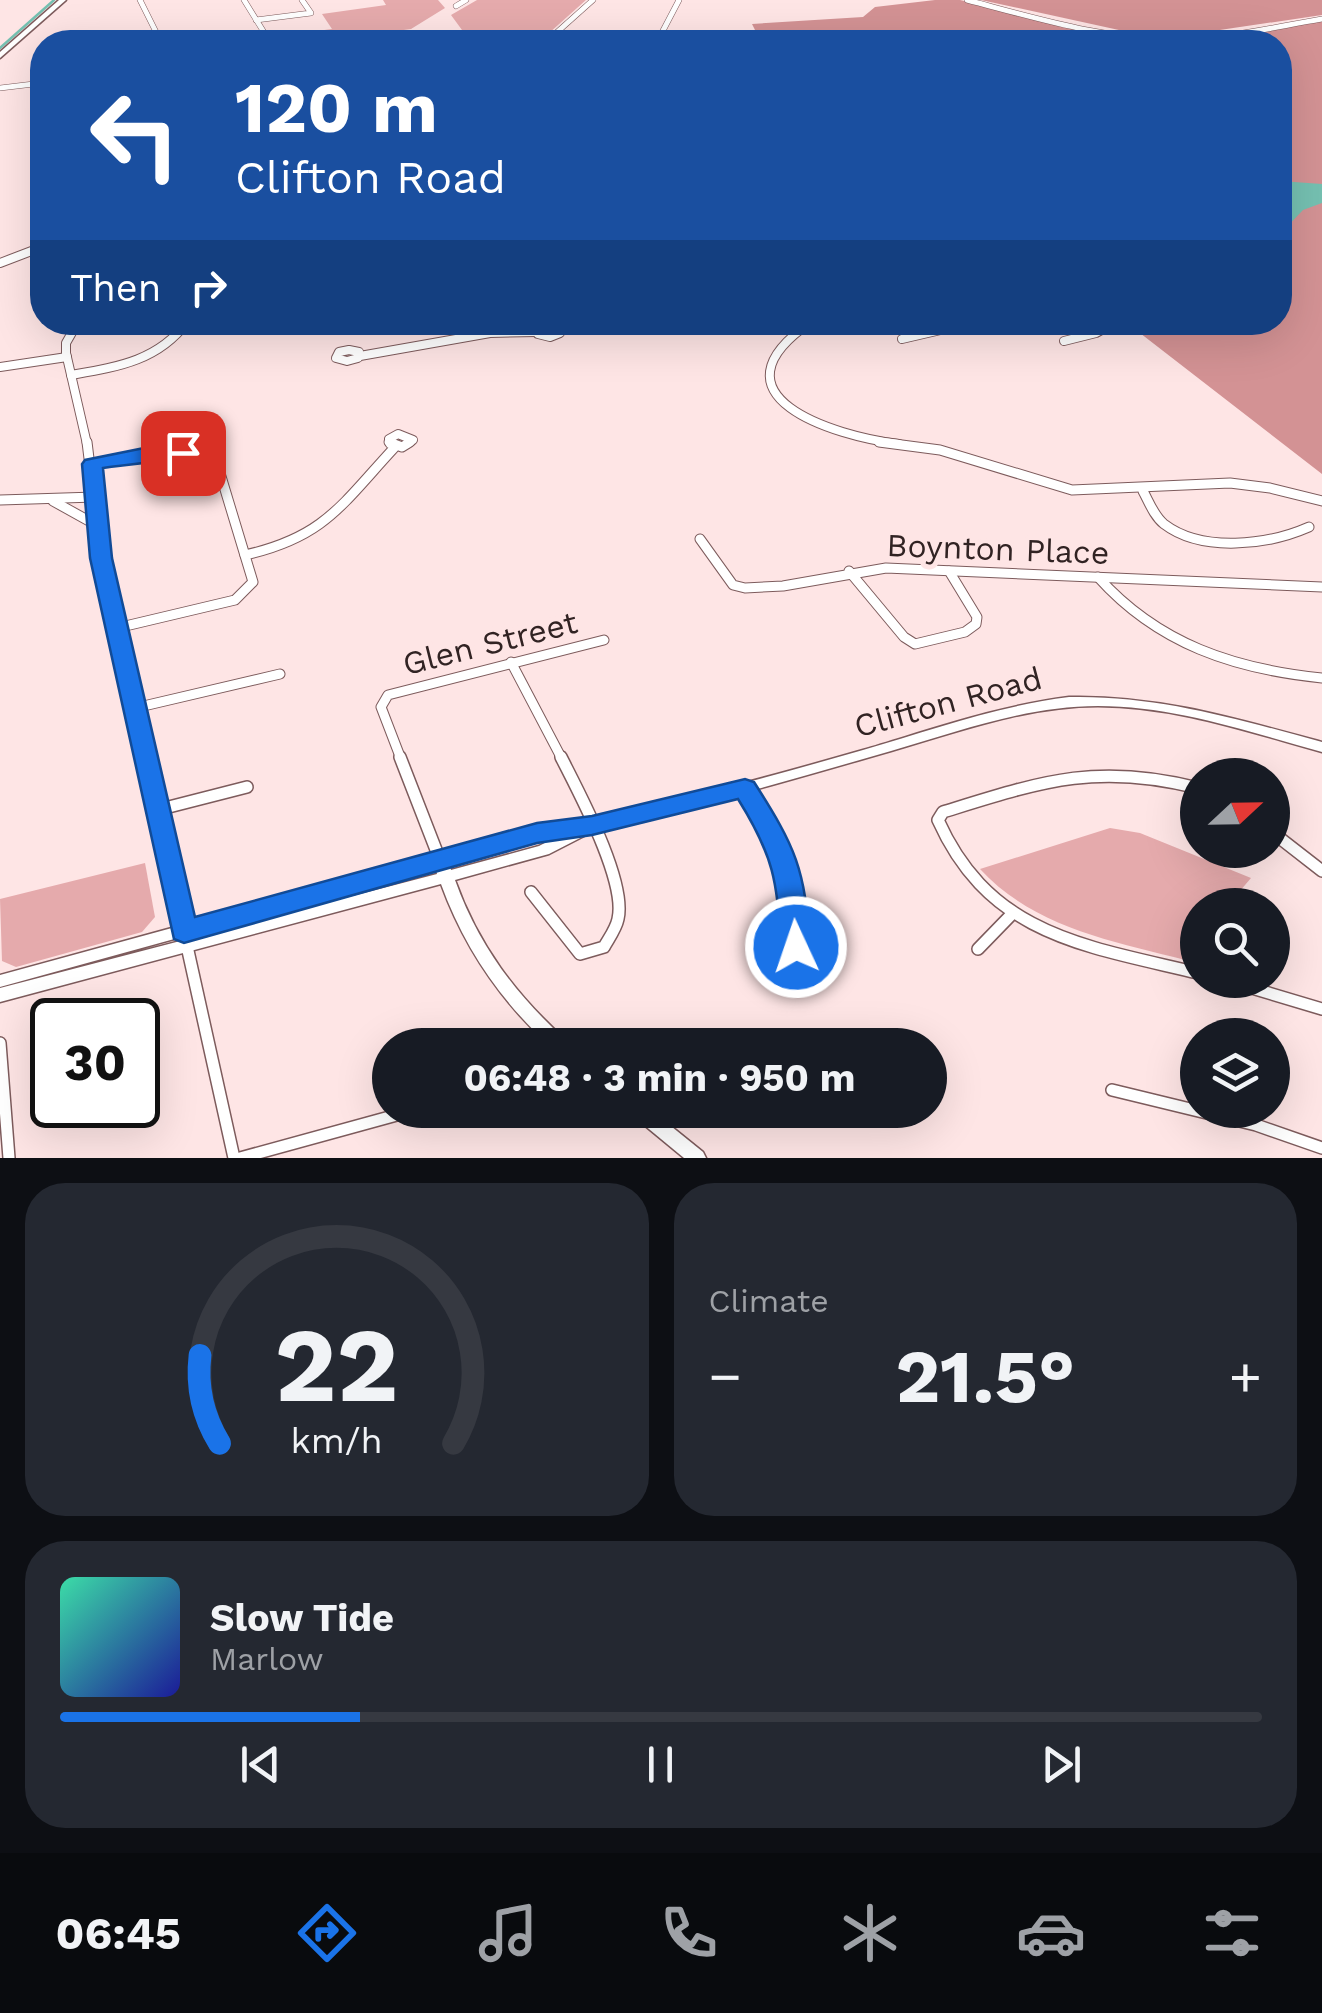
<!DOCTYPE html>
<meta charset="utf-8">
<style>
:root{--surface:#171b24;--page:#242831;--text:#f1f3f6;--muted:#9ea1a6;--line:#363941;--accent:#1a73e8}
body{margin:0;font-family:"Work Sans",sans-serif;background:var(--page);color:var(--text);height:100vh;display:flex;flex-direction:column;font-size:38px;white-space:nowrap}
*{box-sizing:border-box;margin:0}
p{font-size:32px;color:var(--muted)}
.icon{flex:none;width:55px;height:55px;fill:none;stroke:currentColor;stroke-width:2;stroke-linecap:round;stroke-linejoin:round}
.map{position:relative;height:1158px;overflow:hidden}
.drawer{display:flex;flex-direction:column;gap:25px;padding:25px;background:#0d0f14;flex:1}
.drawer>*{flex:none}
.banner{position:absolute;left:30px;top:30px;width:1262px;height:305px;border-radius:40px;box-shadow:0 10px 40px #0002;background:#1a4fa0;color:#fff;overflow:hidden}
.needle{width:65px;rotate:68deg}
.fabs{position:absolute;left:1180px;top:758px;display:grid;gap:20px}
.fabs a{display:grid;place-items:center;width:110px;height:110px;border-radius:50%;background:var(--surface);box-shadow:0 10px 40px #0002;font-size:50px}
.speed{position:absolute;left:30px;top:998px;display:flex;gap:20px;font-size:50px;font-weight:700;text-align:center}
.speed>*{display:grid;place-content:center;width:130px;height:130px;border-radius:50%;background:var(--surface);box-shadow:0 10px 40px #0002;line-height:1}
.speed .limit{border:5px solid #111;border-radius:15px;background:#fff;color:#111}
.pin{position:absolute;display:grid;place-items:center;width:85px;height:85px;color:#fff;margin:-42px;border-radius:20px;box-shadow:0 5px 15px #0006}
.me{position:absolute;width:110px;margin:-55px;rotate:357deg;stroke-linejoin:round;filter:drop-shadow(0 0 8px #0008)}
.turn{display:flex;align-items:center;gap:35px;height:210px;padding:0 40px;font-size:45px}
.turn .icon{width:130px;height:130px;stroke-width:2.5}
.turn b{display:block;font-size:70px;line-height:85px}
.then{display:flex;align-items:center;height:95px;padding:0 40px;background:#0003;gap:20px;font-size:38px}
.big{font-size:75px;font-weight:700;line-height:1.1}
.drawer .widget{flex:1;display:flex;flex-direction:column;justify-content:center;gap:15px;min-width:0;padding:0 35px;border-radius:40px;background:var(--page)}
.drawer .dial{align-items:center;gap:0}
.dial svg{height:260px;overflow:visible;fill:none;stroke:var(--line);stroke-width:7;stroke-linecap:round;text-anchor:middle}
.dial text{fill:var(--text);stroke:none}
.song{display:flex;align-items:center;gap:30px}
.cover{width:120px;height:120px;border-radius:15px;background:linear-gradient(135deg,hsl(160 70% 55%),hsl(240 70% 35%))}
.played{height:10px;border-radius:5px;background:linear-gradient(90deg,var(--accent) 25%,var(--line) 25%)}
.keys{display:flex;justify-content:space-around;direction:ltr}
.heat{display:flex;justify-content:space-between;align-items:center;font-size:55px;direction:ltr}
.drawer .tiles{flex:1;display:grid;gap:25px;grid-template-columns:1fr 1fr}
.widget:last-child{grid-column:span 2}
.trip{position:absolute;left:372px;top:1028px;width:575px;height:100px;border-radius:50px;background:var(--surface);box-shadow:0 10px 40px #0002;font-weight:700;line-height:100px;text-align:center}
.tab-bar{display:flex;height:160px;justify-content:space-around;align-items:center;background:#090b0e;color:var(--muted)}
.tab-bar .icon{width:70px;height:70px}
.tab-bar .selected{color:var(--accent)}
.tab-bar b{font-size:45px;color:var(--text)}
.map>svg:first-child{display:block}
.green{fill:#e5aaac}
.forest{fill:#d39294}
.water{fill:#75c0b1}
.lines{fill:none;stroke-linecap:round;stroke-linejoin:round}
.stream{stroke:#75c0b1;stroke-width:2.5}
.street-far3-casing{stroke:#7d5b5c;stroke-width:6}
.street-far2-casing{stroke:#7d5b5c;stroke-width:10}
.street-far1-casing{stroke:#7d5b5c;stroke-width:11}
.street-casing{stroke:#7d5b5c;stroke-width:14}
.secondary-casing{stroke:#7d5b5c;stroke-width:3}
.street-far3{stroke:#fff;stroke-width:5}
.street-far2{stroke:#fff;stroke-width:8}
.street-far1{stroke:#fff;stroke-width:9}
.street{stroke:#fff;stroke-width:11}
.secondary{fill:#fff;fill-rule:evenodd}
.route{fill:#1a73e8;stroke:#114b97;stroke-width:2.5}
.labels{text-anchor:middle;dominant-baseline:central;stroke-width:10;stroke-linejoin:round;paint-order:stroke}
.street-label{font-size:32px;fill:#312323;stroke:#fee5e5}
</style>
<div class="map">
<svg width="1322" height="1158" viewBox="0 0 1322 1158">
<rect width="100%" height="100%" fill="#fee5e5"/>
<!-- green -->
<g class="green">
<polygon points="383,0 438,0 445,8 411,29 316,42 309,32 332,29 322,14 386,5"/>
<polygon points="477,0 586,0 539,42 411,42 419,36 462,30 451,15"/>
<path d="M1110,828L1140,833L1251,878L1228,905H1198L1197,963C1121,943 1036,930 980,869Z"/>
<polygon points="145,863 155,917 142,932 16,967 2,961 0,899"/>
</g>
<!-- forest -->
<g class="forest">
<polygon points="935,0 960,0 1121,39 1159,42 761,42 752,24 863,17 875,7"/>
<polygon points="981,0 1322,0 1322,15 1186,35 1128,32"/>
<polygon points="1322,21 1322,474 1127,323 1280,322 1280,42 1161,42"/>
</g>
<!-- water -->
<polygon class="water" points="1280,181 1322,184 1322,203 1303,210 1280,234"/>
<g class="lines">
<!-- stream -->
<polyline class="stream" points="0,48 54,0"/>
<!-- street-far3 casing -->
<g class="street-far3-casing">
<g id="street-far3">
<polyline points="140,0 161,42"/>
<polyline points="244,0 270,42"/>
<path d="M967,0C1036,18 1106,40 1178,39C1226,39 1274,27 1322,19"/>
<polyline points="456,6 466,0"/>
<polyline points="256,20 311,13 302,0"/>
<polyline points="343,42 405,35"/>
<polyline points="546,42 593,0"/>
<polyline points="657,42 679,0"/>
<polyline points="0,88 42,83"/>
</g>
</g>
<!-- street-far2 casing -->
<g class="street-far2-casing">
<g id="street-far2">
<polyline points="0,263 42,247"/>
<polyline points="78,322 66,343 66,353 87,444"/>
<path d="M811,322C703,396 834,436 899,444"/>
<polygon points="548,326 558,328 560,333 550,337 538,334 539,328"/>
<polyline points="902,339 975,322"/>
<polyline points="1064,341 1096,333 1116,322"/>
<polygon points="349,350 359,352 358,358 347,361 336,358 339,352"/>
<polyline points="360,356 490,333 537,332"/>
<polyline points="0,367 67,357"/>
<path d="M71,375C117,367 158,361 187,322"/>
<polyline points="390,444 389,439 398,434 413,440 407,444"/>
</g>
</g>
<!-- street-far1 casing -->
<g class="street-far1-casing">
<g id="street-far1">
<polyline points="87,442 101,558 146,759"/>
<polyline points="389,442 402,447 410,442"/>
<polyline points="879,442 940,450 1072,490 1230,483 1270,488 1322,501"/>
<path d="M92,464C137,455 180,444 220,473L253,582L235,600L117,628"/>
<path d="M1143,491C1149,502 1154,516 1164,524C1202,553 1268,545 1309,527"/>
<polyline points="0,500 95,497"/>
<polyline points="53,501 98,526"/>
<polyline points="700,539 733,585 745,588 783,586 886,568 1322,587"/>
<path d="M245,555C325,537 342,504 395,447"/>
<polyline points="849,571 904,637 915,644 965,632 976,624 977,617 949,571"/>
<path d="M1098,577C1158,644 1234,669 1322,678"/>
<polyline points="511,662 562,759"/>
<polyline points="135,708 280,674"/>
<polyline points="401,759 381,707 388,695 604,640"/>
</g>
</g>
<!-- street casing -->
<g class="street-casing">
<g id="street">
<polyline points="145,757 234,1158"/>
<polyline points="400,757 440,860"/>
<path d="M1198,788C1096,762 1040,782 943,812L938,820C990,936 1086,946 1198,973"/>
<path d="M745,789C785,855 793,901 797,977"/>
<polyline points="157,810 247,787"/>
<polyline points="1272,832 1322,871"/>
<path d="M531,892L580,954L604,947C609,938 616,929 618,919C627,881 578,791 561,757"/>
<polyline points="978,949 1011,915"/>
<polyline points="1225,980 1322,1009"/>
<polyline points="0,1043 9,1158"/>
<polyline points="1112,1090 1256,1125 1322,1148"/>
<polyline points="240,1158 415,1110"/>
</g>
</g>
<!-- secondary casing -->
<g class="secondary-casing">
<g id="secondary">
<polygon points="59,0 66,0 0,58 0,52"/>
<path d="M1069,697C1158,695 1237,719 1322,742V752C1249,732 1175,706 1098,706C1027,706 959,731 891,751C790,780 690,810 588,830L586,835L549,854L455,880C478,945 516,995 566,1040L568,1045H549C499,999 464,947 441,884L0,1002V988L437,874L435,867L0,987V975L537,828C648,810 755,781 863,750C931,730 998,706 1069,697ZM562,834L539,846L451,870L449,863L537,838Z"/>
<polygon points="629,1110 651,1110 703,1152 706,1158 684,1158 632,1115"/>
</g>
</g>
<!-- street-far3 -->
<use href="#street-far3" class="street-far3"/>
<!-- street-far2 -->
<use href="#street-far2" class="street-far2"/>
<!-- street-far1 -->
<use href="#street-far1" class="street-far1"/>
<!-- street -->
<use href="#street" class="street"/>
<!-- secondary -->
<use href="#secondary" class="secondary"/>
</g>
<!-- route -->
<path class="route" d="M149,447H183L193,453C184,460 121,465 103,468L112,558L195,917L537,823L592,816L745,779L754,782C796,848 805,868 810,947L806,955L796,958L785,955L781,947C778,882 773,855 738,799L592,835L537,843L184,943L174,939L90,558L82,464L85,460Z"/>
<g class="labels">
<!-- street labels -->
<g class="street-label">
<text transform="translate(998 549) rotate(2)">Boynton Place</text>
<text transform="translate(490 643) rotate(-14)">Glen Street</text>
<text transform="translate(948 702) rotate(-15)">Clifton Road</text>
</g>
</g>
</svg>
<div class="fabs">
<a><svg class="needle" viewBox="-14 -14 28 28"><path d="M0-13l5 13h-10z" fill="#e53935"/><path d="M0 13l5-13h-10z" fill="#9ea1a6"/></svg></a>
<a><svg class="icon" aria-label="search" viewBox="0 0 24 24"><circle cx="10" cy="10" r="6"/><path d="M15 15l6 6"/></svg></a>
<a><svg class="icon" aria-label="layers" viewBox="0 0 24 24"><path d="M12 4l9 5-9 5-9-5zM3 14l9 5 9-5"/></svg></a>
</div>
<div class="speed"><div class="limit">30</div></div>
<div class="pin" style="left:183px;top:453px;background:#d93025"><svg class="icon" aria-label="arrive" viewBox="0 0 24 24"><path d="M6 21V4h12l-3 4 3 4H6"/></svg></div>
<svg class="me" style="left:796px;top:947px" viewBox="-20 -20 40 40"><circle r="17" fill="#1a73e8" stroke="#fff" stroke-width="3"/><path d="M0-11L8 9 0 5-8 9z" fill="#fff"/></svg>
<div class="trip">06:48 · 3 min · 950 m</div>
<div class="banner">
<div class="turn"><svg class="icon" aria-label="left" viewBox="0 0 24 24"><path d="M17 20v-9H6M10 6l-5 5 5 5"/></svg><div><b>120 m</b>Clifton Road</div></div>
<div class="then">Then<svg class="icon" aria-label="right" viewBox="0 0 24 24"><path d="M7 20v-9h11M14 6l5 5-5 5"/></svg></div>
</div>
</div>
<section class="drawer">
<div class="tiles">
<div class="widget dial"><svg viewBox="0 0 100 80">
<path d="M14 69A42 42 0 1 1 86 69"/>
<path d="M14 69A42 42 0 0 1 8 42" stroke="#1a73e8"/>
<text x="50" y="56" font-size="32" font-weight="700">22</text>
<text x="50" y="72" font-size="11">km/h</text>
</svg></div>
<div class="widget"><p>Climate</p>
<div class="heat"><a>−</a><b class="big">21.5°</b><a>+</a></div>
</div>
<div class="widget">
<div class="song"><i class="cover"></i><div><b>Slow Tide</b><p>Marlow</p></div></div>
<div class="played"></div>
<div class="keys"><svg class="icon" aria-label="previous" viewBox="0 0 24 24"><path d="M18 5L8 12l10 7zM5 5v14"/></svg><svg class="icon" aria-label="pause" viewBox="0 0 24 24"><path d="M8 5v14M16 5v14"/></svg><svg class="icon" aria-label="next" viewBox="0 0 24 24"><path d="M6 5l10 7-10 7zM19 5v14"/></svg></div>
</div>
</div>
</section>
<nav class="tab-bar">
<b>06:45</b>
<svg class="icon selected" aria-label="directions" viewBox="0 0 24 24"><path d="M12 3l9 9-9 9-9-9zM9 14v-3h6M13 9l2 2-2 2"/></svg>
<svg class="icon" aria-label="music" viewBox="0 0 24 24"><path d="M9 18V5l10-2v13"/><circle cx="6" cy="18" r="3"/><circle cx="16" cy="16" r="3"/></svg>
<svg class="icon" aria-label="phone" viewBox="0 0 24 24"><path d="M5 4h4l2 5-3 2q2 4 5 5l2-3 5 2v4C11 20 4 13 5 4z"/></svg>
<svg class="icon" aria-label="climate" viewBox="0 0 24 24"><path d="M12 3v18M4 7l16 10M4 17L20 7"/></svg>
<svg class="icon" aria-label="car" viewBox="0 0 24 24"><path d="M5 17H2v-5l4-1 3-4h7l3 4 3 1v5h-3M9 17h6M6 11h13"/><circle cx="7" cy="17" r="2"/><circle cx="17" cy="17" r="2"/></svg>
<svg class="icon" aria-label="filters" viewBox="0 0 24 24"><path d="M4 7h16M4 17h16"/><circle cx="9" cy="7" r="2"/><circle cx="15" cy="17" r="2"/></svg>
</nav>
